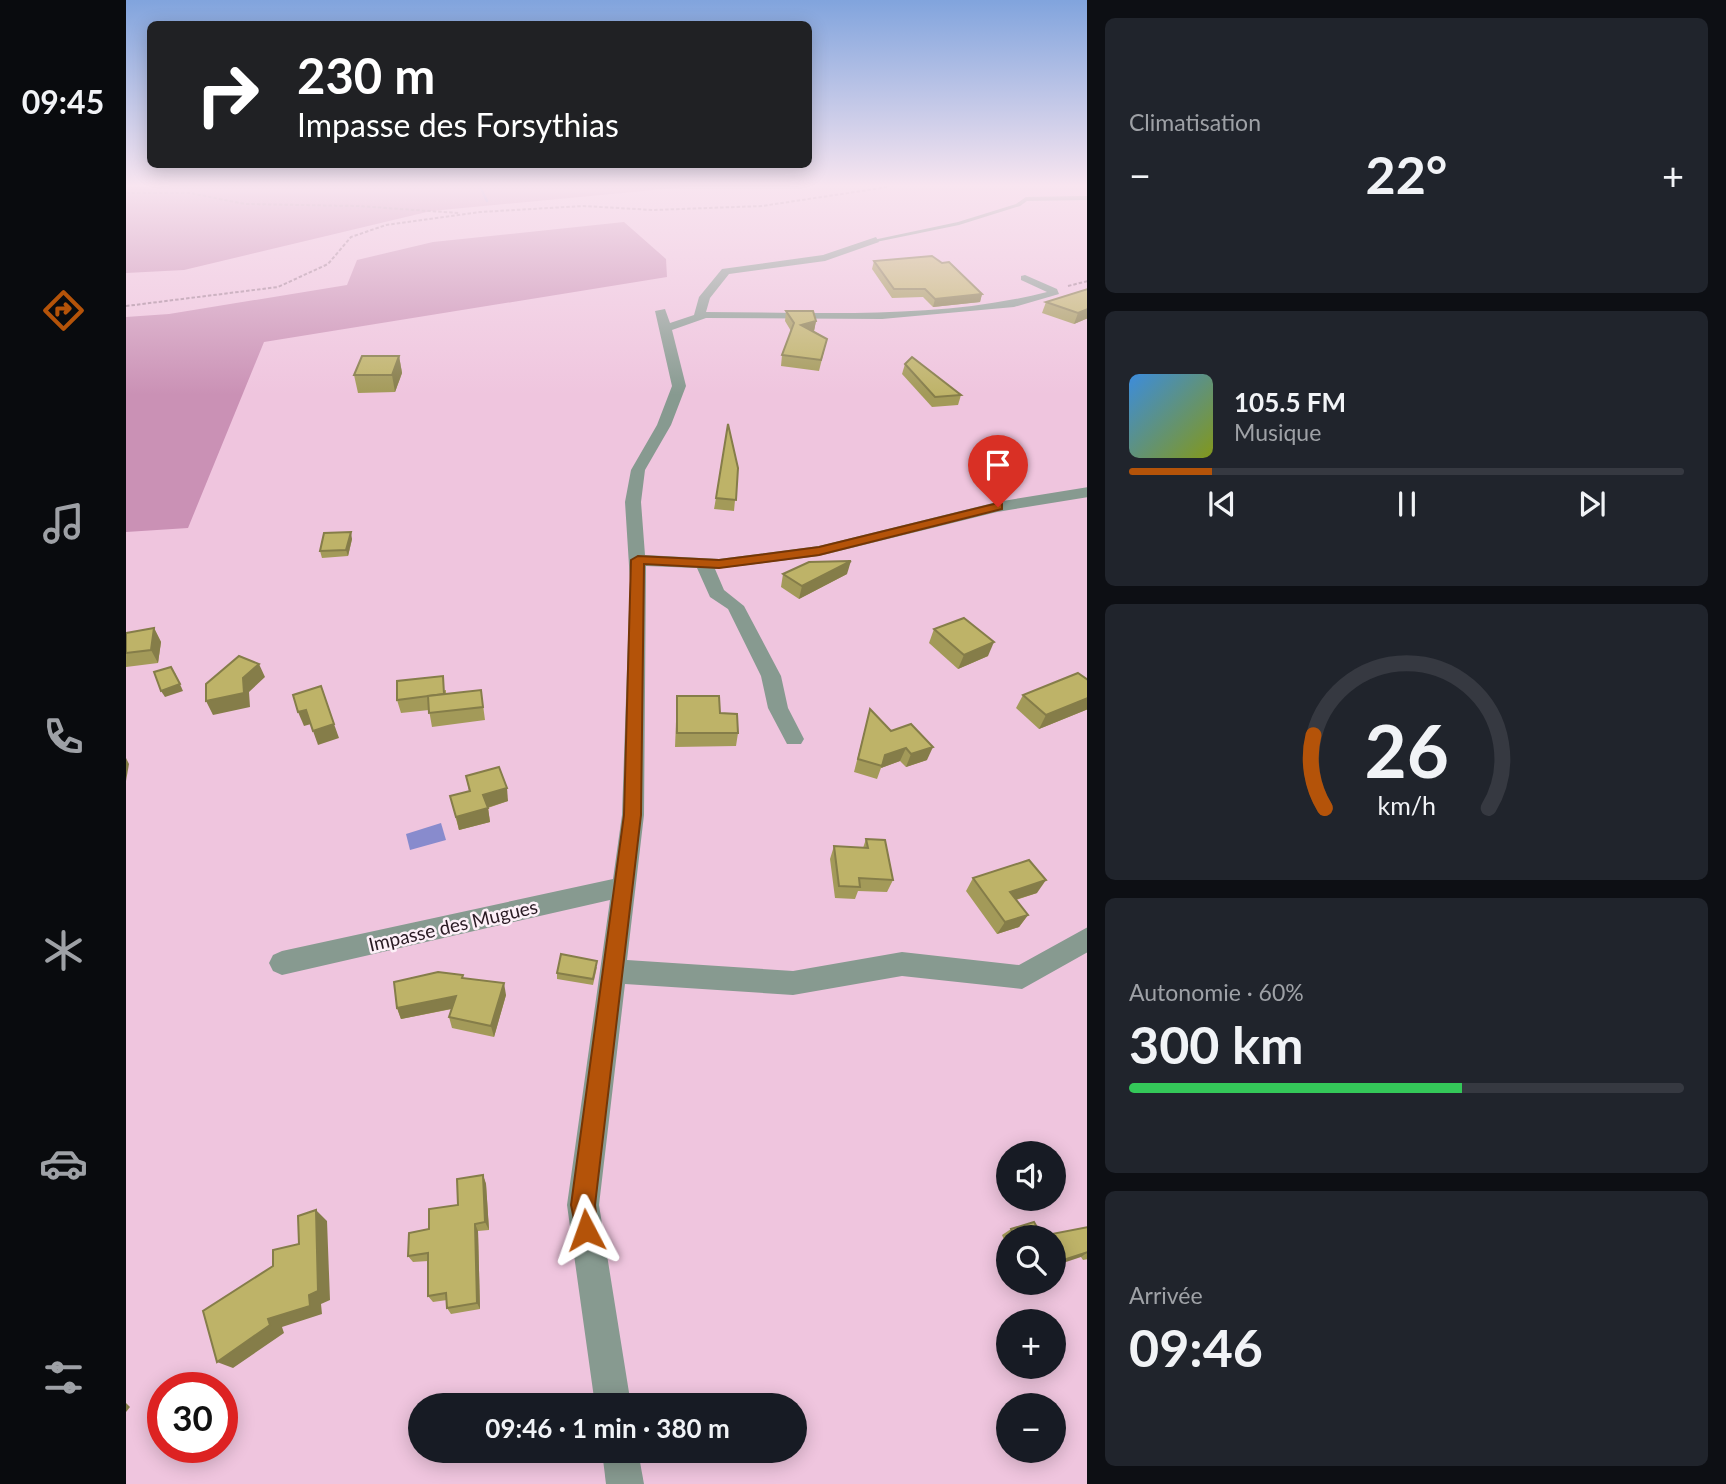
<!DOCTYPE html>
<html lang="fr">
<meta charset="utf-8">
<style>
:root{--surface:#171b24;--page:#20242c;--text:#f1f3f6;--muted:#9ea1a6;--line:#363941;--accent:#b45309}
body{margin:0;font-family:Lato,sans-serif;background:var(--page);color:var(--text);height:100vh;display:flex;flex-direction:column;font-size:26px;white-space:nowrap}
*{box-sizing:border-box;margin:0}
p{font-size:23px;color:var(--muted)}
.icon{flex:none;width:38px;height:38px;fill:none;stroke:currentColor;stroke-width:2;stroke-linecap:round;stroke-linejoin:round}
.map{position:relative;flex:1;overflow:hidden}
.side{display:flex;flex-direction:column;gap:18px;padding:18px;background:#0d0f14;width:639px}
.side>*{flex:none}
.banner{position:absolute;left:21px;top:21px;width:665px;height:147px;border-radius:10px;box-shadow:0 4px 18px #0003;background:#202124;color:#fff;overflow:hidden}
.tools{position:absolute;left:870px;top:1141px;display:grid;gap:14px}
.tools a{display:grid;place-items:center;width:70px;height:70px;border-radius:50%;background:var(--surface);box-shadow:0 4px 18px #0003;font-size:35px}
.speed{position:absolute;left:21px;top:1372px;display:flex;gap:14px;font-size:35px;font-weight:700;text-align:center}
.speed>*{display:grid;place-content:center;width:91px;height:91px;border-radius:50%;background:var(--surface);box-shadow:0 4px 18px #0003;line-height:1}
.speed .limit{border:10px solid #d22;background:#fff;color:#111}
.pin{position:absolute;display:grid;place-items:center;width:60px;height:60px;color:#fff;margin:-72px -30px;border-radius:50% 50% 50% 0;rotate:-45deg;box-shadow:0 0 7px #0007}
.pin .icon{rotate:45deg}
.me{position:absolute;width:77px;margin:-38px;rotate:356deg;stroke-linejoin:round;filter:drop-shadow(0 0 5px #0008)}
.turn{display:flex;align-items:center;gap:24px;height:147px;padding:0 35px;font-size:32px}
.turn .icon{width:91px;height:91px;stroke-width:2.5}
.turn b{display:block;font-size:49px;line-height:60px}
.big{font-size:52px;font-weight:700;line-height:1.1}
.side .widget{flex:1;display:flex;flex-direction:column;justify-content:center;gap:10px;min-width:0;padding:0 24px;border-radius:10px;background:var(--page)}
.side .dial{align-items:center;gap:0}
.dial svg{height:182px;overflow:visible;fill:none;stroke:var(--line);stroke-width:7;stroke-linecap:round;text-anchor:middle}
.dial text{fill:var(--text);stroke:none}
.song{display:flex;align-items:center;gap:21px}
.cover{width:84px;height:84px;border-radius:10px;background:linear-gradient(135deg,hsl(210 70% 55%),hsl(70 70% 35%))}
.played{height:7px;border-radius:4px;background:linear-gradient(90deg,var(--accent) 15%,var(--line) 15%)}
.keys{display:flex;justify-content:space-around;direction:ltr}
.heat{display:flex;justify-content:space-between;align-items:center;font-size:38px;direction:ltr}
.charge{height:10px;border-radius:5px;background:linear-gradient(90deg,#34c759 60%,var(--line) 0)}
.trip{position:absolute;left:282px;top:1393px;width:399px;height:70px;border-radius:35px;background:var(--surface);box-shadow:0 4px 18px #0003;font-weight:700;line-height:70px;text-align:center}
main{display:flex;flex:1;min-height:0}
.menu{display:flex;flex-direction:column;width:126px;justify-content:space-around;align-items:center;background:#090b0e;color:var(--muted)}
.menu .icon{width:49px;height:49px}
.menu .selected{color:var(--accent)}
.menu b{font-size:32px;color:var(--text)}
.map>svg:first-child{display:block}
.green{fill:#ca91b5}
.water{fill:#888bcd}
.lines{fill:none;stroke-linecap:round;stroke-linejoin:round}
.stream{stroke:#888bcd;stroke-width:2.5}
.path{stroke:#a48497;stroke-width:2;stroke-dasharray:3.5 2;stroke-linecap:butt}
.lane{fill:#879a90;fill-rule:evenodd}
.street{fill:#879a90;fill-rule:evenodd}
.wall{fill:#a39a59}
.shaded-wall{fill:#857d49}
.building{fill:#beb368;stroke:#857d49;stroke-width:2}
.route{fill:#b45309;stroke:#753606;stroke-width:2}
.labels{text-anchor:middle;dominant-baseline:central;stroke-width:5;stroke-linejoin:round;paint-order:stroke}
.street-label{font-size:19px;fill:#291a23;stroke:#fdf0f8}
</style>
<main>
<nav class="menu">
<b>09:45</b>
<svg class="icon selected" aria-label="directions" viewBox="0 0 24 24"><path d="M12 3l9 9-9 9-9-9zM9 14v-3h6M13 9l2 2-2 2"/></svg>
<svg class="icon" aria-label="music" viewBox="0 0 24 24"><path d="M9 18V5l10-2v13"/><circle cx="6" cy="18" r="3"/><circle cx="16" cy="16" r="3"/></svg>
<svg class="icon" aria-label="phone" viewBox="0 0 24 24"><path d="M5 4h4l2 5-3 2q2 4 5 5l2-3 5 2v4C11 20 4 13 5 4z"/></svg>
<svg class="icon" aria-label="climate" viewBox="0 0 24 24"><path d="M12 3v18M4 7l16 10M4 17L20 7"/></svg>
<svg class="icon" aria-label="car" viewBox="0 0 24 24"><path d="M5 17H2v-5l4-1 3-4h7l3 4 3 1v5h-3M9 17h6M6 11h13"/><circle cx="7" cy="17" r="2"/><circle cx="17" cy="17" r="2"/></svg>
<svg class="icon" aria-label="filters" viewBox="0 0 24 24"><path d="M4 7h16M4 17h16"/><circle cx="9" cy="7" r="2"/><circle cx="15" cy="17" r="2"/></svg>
</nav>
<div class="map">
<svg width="962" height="1484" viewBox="0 0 962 1484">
<rect width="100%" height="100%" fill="#efc5de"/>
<!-- green -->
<g class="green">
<polygon points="0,187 560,187 305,211 58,270 0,273"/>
<polygon points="498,222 540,259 541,277 138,342 62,528 0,532 0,317 43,314 221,285 231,260 307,242"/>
</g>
<!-- water -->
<polygon class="water" points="315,823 320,840 284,850 280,834"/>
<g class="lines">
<!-- stream -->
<polyline class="stream" points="354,187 361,201"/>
<!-- path -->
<g class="path">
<polyline points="0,193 64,193 119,204 232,206 333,213"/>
<polyline points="942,286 962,281"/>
<polyline points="0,306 152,287 202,264 225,237 260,225 354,212 457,206 527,210 636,206 762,187"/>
</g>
<!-- lane -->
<polygon class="lane" points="962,196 962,200 901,201 894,206 833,225 750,242 747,240 832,222 890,204 900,197"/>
<!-- street -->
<g class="street">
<path d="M750,237L753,242L699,261L603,274L584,298L580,312C693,312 811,320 921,292L895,280V276L899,275L931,289L933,294L888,307L756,319L580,318L546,330L560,386L545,425L519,470L515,502L519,555L593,559L693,546L871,502L962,487V497L871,512L693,556L589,569L598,590L618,606L655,676L662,708L678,739L675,744H661L642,708L635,676L602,609L584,597L571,568L520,566L518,815L501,960L667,971L776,952L893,965L962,927V952L896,989L776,976L667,995L499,984L473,1205L505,1405H469L441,1205L484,900L156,975L147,971L143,963L147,955L156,951L487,879L496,815L504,581L499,502L505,470L531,425L546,386L529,311L539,309L544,323L568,315L573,297L596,269L697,255Z"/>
<polygon points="476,1451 512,1451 518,1484 480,1484"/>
</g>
</g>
<!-- wall -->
<g class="wall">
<polygon points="748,261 856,294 854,302 807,307 797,297 766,298 746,269"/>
<polygon points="962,289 962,318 948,324 916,313 920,302"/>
<polygon points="660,311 690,321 688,331 701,339 693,371 655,366 656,355 665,331 659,321"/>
<polygon points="273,356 276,373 269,392 232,393 228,375"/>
<polygon points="779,364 835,395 832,405 806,407 776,374"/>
<polygon points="612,468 608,511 588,509 590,498"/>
<polygon points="226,539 222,556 196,558 194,551"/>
<polygon points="657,574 721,574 673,599 655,587"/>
<polygon points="28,628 35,642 32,663 0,667 0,633"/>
<polygon points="808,629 862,656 832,669 803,643"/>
<polygon points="962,680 962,709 913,729 890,708 897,695"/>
<polygon points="320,690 320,694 355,690 359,720 306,727 303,710 275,713 271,700"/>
<polygon points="551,696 612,733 610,746 549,747"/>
<polygon points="744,709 765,731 801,760 780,767 774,761 755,768 751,779 728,772"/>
<polygon points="340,776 382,801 362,808 364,822 333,830 324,796 343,791"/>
<polygon points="740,839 767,880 761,892 732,891 729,899 709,898 704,859 708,846 737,848"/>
<polygon points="847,878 911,893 890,900 902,915 893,927 871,934 840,891"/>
<polygon points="471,967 467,985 431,979 431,973"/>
<polygon points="338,979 380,995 368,1037 326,1028 323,1017 326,1009 275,1019 271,1008"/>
<polygon points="357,1175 360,1184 363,1230 352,1231 354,1309 325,1314 321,1308 321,1300 307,1302 302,1296 302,1261 287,1262 282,1256 303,1229 332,1205"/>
<polygon points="962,1227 962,1259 957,1260 955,1257 928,1237 882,1237 882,1276 871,1253 881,1247 876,1235 885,1229 916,1236"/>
</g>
<!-- shaded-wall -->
<g class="shaded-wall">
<polygon points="856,294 854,302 807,307 809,299"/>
<polygon points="962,309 962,318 948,324 952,313"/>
<polygon points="690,321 688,331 675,325"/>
<polygon points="273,356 276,373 269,392 266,375"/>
<polygon points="225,532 226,539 222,556 220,550"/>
<polygon points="725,561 721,574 673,599 676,586"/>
<polygon points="28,628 35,642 32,663 25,650"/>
<polygon points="868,642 862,656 832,669 838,655"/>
<polygon points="133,664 139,677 123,692 124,707 87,715 80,701 117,678"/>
<polygon points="49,673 57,691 39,697 35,691"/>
<polygon points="962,698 962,709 913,729 920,715"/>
<polygon points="180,710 185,724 178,726 172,712"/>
<polygon points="208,724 213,738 192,745 187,731"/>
<polygon points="807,747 801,760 780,767 785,754"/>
<polygon points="780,748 774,761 755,768 759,755"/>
<polygon points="0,758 3,764 0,781"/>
<polygon points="381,788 382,801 360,808 357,795"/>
<polygon points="362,808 364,822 333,830 330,817"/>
<polygon points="920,880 911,893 876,904 884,892"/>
<polygon points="902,915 893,927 871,934 879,922"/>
<polygon points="378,983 380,995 368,1037 365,1026"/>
<polygon points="330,996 334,1007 275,1019 271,1008"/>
<polygon points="357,1175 360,1184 363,1230 359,1222"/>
<polygon points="190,1210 201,1221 204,1300 195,1304 196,1314 156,1327 158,1333 107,1368 91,1362 142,1319"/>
<polygon points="349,1224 352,1231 354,1309 351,1303"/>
<polygon points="962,1252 955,1257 928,1266 928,1263"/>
<polygon points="0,1403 4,1407 0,1412"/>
</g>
<!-- building -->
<g class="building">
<polygon points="806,256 816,263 823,262 856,294 809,299 799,289 768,289 748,261"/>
<polygon points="962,289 962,309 952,313 920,302"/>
<polygon points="660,311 687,311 690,321 675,325 701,339 695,360 656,355 668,323"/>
<polygon points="236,356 273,356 266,375 228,375"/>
<polygon points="786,357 835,395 809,397 779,364"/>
<polygon points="602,424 612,468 610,500 590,498"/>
<polygon points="225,532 220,550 194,551 198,533"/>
<polygon points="725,561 676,586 657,574 683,562"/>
<polygon points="838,618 868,642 838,655 808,629"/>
<polygon points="28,628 25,650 0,653 0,633"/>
<polygon points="113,656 133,664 117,678 118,693 80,701 80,684"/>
<polygon points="45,667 54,684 35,691 28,672"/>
<polygon points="952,673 962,680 962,698 920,715 897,695"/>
<polygon points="317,676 318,694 271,700 271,681"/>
<polygon points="195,686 208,724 187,731 180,710 172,712 167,695"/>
<polygon points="355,690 357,707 303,713 302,696"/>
<polygon points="551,696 593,696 594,713 611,714 612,733 551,733"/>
<polygon points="744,709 765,731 785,724 807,747 785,754 780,748 759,755 756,766 732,759"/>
<polygon points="373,767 381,788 357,795 362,808 330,817 324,796 344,791 340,776"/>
<polygon points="740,839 759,840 767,880 733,878 734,887 713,886 708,846 742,848"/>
<polygon points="903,860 920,880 884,892 902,915 879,922 847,878"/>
<polygon points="435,954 471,961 467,979 431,973"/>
<polygon points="312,972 337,975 336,978 378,983 365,1026 323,1017 330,996 271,1008 268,982"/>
<polygon points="357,1175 359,1222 349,1224 351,1303 321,1308 320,1293 302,1296 302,1253 282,1256 283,1233 303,1229 303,1209 332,1205 331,1179"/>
<polygon points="190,1210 192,1291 183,1295 184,1306 142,1319 144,1325 91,1362 77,1311 147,1266 147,1250 173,1244 172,1216"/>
<polygon points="908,1222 916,1236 962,1227 962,1252 928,1263 928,1237 888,1237 885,1229"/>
</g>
<!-- sky -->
<linearGradient id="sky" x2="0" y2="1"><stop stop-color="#81a4dd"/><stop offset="0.47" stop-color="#f8e5f0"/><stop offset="1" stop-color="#f8e5f0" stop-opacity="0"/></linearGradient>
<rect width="962" height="395" fill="url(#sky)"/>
<!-- route -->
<polygon class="route" points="872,503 876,504 876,509 693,555 593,568 518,564 515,815 469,1205 472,1230 469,1239 460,1242 452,1239 445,1205 498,815 505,560 512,556 593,560 693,547"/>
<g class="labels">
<!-- street labels -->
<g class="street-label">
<text transform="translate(327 925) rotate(-13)">Impasse des Mugues</text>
</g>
</g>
</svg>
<div class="tools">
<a><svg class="icon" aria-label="sound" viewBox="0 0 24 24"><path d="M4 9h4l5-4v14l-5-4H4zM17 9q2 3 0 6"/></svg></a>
<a><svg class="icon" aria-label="search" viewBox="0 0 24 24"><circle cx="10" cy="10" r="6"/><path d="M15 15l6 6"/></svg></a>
<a>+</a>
<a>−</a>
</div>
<div class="speed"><div class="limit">30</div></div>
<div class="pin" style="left:872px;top:507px;background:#d93025"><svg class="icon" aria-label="arrive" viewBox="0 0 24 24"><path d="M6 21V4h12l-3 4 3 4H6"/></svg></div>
<svg class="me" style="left:460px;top:1230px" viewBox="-20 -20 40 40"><path d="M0-17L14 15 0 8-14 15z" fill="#b45309" stroke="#fff" stroke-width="4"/></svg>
<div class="trip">09:46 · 1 min · 380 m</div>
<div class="banner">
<div class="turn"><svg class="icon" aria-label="right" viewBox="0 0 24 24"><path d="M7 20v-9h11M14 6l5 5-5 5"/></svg><div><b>230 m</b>Impasse des Forsythias</div></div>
</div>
</div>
<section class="side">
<div class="widget"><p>Climatisation</p>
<div class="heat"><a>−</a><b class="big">22°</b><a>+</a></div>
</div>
<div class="widget">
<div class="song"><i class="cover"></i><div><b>105.5 FM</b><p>Musique</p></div></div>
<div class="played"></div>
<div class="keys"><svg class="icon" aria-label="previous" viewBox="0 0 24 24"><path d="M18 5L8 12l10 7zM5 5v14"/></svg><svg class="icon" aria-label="pause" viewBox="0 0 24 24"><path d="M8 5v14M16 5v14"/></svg><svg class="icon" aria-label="next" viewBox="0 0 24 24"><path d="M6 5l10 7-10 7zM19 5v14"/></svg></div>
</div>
<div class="widget dial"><svg viewBox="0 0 100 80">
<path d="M14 69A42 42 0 1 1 86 69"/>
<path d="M14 69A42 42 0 0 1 9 37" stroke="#b45309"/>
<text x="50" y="56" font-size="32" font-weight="700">26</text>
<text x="50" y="72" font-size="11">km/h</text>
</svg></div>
<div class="widget"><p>Autonomie · 60%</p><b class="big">300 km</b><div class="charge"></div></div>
<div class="widget"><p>Arrivée</p><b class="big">09:46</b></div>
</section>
</main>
